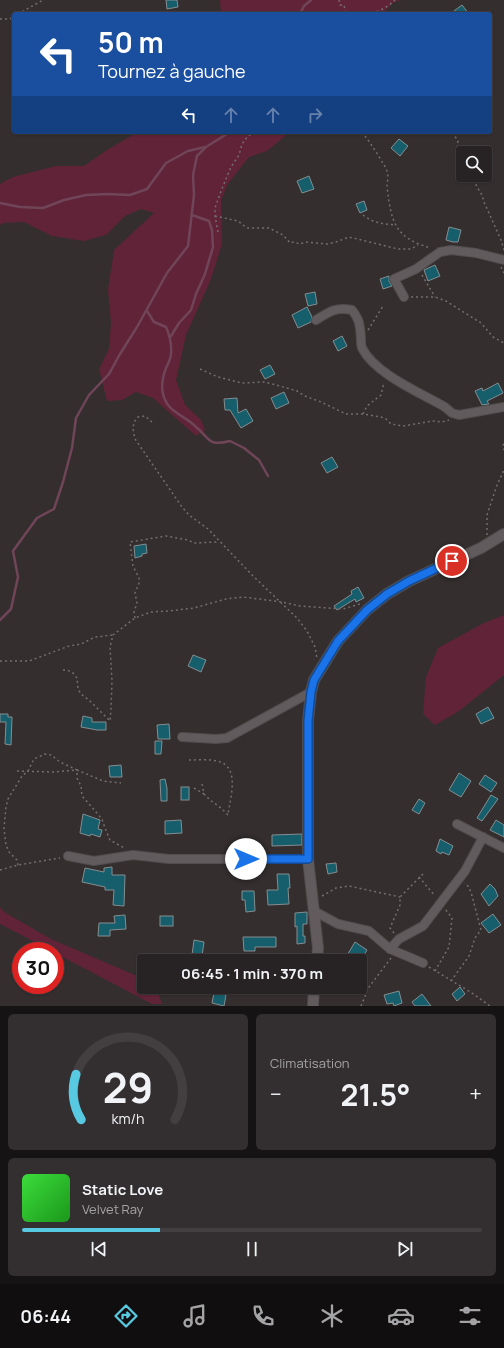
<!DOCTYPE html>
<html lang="fr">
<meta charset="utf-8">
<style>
:root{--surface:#272223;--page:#332f30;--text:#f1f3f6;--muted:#a4a4a6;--line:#433f41;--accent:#57c9e1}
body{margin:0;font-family:Manrope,sans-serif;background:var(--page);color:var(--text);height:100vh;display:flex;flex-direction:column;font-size:15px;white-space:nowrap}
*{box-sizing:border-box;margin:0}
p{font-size:13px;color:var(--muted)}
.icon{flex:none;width:22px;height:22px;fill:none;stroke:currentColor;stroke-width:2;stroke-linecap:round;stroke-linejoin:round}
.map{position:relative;height:1006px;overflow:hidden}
.details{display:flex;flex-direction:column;gap:8px;padding:8px;background:#151313;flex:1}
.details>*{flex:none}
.guide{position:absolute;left:12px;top:12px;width:480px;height:122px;border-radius:4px;box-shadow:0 1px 3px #0004,0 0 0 1px var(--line);background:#1a4fa0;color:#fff;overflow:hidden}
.controls{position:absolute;left:456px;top:146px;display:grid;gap:8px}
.controls a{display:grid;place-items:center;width:36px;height:36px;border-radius:4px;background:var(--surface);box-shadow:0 1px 3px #0004,0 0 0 1px var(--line);font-size:20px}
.speed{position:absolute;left:12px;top:942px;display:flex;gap:8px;font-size:20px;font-weight:700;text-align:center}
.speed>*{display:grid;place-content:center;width:52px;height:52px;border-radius:50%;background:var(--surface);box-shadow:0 1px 3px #0004,0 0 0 1px var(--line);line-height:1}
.speed .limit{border:6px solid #d22;background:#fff;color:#111}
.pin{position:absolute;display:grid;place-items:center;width:34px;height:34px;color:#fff;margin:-17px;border:2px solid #fff;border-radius:50%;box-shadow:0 1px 4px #0007}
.me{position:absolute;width:44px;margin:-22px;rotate:90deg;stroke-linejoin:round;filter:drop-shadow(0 0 3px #0008)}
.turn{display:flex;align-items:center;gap:14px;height:84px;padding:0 20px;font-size:18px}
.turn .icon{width:52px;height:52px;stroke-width:2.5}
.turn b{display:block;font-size:28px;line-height:34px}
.lanes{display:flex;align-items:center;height:38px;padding:0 20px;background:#0003;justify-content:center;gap:20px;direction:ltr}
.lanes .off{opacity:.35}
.big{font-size:30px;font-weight:700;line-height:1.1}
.details .tile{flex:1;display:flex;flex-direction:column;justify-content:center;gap:6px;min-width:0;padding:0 14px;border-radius:6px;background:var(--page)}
.details .dial{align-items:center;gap:0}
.dial svg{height:104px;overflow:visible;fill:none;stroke:var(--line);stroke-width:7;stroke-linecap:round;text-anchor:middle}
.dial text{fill:var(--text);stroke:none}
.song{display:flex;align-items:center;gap:12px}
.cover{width:48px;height:48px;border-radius:6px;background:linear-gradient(135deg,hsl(120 70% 55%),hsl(120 70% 35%))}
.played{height:4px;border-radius:2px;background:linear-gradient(90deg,var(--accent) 30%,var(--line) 30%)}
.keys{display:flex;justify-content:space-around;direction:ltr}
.heat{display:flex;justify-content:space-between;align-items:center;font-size:22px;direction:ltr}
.details .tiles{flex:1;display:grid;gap:8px;grid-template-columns:1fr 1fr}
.tile:last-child{grid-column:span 2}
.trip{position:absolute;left:137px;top:954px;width:230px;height:40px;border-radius:4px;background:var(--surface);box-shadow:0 1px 3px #0004,0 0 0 1px var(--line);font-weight:700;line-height:40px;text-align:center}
.menu{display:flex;height:64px;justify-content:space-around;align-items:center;background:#100e0e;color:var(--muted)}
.menu .icon{width:28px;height:28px}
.menu .selected{color:var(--accent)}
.menu b{font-size:18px;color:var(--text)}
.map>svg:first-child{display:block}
.green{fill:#612338}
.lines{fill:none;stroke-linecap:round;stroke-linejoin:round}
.stream{stroke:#714558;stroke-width:2.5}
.building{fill:#165e6c;stroke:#858d8f}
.minor-casing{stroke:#514c4d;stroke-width:10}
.tertiary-casing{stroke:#514c4d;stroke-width:12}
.path{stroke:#746e6f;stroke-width:1.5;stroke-dasharray:2 3;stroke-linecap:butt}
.minor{stroke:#625b5d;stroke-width:8}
.tertiary{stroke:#625b5d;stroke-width:10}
.route-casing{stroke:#114b97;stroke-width:10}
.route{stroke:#1a73e8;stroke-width:7}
</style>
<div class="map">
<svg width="504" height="1006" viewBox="0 0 504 1006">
<rect width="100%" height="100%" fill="#342e2f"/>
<!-- green -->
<g class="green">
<polygon points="220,0 400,0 393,3 382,14 221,14"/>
<polygon points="143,132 290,132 267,151 249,157 227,185 221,201 222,244 211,279 186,335 176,380 185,405 201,420 205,430 196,436 153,398 136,392 122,400 107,401 99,369 109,349 111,323 108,290 114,250 154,213 141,209 125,216 106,235 84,241 52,236 24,222 3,223 0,225 0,184 13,177 56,166 84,166 107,150 133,135"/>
<polygon points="504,615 504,675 459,711 435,725 423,714 426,677 438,648 482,624"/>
<polygon points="0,907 4,912 51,939 144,979 144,987 156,987 162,1004 152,1004 55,953 55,951 52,951 0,924"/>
</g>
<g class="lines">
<!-- stream -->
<g class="stream">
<polyline points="300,14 304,6 311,0"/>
<polyline points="0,203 20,207 43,208 64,200 86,195 107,194 130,195 147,189 166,163 188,151 205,147"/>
<path d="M147,311L154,322L166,327C170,336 172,344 171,354C171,358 168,364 166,368C161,381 160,394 168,405C175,414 187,418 195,426C210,438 207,447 230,441L244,448L259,460L268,476"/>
<polyline points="171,336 179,323 191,310 196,294 205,274 213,247 212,230 209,221 192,215"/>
<polyline points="0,620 11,609 18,577 13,551 37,518 54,509 63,482 72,448 76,418 89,395 109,374 120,354 137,327 167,273 188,246 194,195 193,175 197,156 206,147 230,132"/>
</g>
</g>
<!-- building -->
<g class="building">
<polygon points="166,0 177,0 178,7 167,9"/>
<polygon points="462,5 469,14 450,14"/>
<polygon points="399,139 408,146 400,156 391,148"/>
<polygon points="309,176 314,189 302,193 297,181"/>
<polygon points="364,201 367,210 360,213 356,204"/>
<polygon points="449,227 461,230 458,242 453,242 446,240"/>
<polygon points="435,265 440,276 428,281 424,270"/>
<polygon points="389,276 389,281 392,286 383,289 380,279"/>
<polygon points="315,292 317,304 308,306 305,294"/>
<polygon points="307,307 312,317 311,322 298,328 292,315"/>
<polygon points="342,336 347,346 338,351 333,341"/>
<polygon points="270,365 275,374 265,379 260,370"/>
<polygon points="498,383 503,393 487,401 489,404 482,405 475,391 482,388 483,391"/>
<polygon points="284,392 289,403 276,409 271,398"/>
<polygon points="237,398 238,413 246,409 253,421 241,428 230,410 225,410 224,399"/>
<polygon points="332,457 338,467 327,473 321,463"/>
<polygon points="146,544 147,553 142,554 142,556 135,558 134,546"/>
<polygon points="358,587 364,598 356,602 355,599 337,610 334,606 352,594 351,591"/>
<polygon points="193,655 206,660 201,672 188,666"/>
<polygon points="488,707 494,718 481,724 476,714"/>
<polygon points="0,714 8,714 8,717 12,717 11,745 5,744 6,722 0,722"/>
<polygon points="83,716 92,718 92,722 106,722 106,730 97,730 81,727"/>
<polygon points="169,724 170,739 158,739 157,725"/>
<polygon points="155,741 162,741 161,754 155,754"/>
<polygon points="121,765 122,777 110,777 109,766"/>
<polygon points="459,773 471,781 461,797 449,790"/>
<polygon points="485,775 497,783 491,792 479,784"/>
<polygon points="165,779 167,788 167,801 161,801 160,780"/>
<rect x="181" y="787" width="8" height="13"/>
<polygon points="491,795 498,799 482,821 477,818"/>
<polygon points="419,799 425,803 419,814 412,810"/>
<polygon points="83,814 100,820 98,829 102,830 100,837 91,834 90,836 80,833"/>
<polygon points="181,820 182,833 165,834 165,821"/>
<polygon points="496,820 504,825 504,837 490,830"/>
<polygon points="302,834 302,845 272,846 272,835"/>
<polygon points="440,839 453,846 449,855 442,852 441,854 436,851"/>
<polygon points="336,863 337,872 328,874 326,864"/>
<polygon points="112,867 112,875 125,875 124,906 113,905 114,890 105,890 105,887 82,882 85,868 104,872 104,868"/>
<polygon points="277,874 289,874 290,888 288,888 289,904 268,905 267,890 278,890"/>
<polygon points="490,884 495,889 498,896 489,906 481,894"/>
<polygon points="242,891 254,891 255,911 246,912 245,900 242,900"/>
<polygon points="307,912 307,924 303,924 303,936 305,936 305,943 297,944 297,926 295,927 295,913"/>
<polygon points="493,914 501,925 489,933 481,923"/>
<polygon points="125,915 126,929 110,930 110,936 98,936 99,923 115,923 114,916"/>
<rect x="160" y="916" width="13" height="10"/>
<polygon points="243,937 276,937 276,947 255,947 255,951 244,951"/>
<polygon points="194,940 204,942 202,956 192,955"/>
<polygon points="355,942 367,950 360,961 353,961 346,957"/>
<polygon points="460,987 465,994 457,1001 452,994"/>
<polygon points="399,991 402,1003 394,1006 393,1003 387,1004 384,995"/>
<polygon points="214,993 226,995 224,1006 212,1003"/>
<polygon points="422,994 431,1006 415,1006 412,1002"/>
</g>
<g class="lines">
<!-- minor casing -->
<g class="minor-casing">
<g id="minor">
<polyline points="404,297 394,279 416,269 440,252 451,250 476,253 504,260"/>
<path d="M316,320C330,311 336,307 352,310C360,320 360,326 361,339C361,342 361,346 362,348C375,374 421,393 445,407L452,413L459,415L504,407"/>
<polyline points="182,737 216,739 227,738 311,692"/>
<polyline points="457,824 504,848"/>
<polyline points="68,856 94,861 133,855 169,859 308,859"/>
<polyline points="314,911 338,924 369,931 390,949 423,963"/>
<polyline points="390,949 399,939 423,926 465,871 483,837"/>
</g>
</g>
<!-- tertiary casing -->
<g class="tertiary-casing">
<g id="tertiary">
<polyline points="317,961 318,948 308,859 308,721 311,692 314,680 338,641 367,610 387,594 409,581 481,548 504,534"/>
<polyline points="313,1006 314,987"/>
</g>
</g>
<!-- path -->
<g class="path">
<polyline points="339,0 340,5 344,5 346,14"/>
<polyline points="18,14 43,0"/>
<path d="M367,14C377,13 388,7 395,0"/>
<polyline points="0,19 10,19 14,16"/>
<path d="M362,132C369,141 375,150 381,160C383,164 386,167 387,171C389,176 387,182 387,186C391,221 394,238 431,248"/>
<path d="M454,132V135L458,141C456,147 458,152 463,156"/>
<polyline points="472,175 477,187 482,195 484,202 501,240 504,250"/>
<path d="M363,215C373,223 384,224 396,225"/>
<polyline points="215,216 238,221 247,228 269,228 283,235 290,243 294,242 300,244 306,242 327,244 336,242 349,237 398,249 411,249 418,245"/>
<polyline points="218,232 215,216 215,208 221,191 231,167 239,155 242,144 247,137 254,132"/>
<polyline points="501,267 504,273"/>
<polyline points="422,275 435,297"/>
<polyline points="411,297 435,297 446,301 481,323 493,337 504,343"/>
<polyline points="368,330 383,306"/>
<polyline points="200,369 218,377 242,383 265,382 287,388 297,391 305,396 321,402 346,414 363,414 381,417 386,419 391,424 403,426 433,421 442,422 449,420"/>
<polyline points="363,414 367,406 381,395 384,382"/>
<polyline points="152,422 145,416 138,417 134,422 133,429 135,439 182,507 189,515 208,529 253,576 297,618 307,631 315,647 317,658"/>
<polyline points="504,444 503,445 504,450"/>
<polyline points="487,535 487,515 497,485 504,470"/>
<polyline points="135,618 134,612 137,603 135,593 139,583 139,578 133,566 130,542 166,536 188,540 194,543 216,542 218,541"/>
<polyline points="0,661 29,661 69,646 81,644 95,637 113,635"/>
<polyline points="63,670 67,670 73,673 77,678 78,689 81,694 90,701 110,721 111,709 112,681 110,647 113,635 135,618 151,612 169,611 194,608 226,599 243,597 282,602 300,606 343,609 360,604"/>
<path d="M189,760C198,760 208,759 217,761C241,766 230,798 228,815"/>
<polyline points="17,771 53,772 77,770 103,781 121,783"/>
<polyline points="202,784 204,794 210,800 221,808 228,815"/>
<polyline points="194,788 204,794"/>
<polyline points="18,865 17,860 9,852 6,845 4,829 6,807 8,799 22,776 28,771 34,759 45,754 51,755 60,762 77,770 77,778 81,786 82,796 102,819 105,828 110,840 124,848"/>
<polyline points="0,870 18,865 60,858"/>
<polyline points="419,877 435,896"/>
<polyline points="322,896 336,888 349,886 400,897"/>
<polyline points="394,933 390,928 400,905 400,897 424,873"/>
<polyline points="429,967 472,993 490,1006"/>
<polyline points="435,971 449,947 452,918 445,909"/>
<polyline points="451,981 469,956 475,938 481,930 471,892 468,886 464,884"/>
<polyline points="361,1006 369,987 391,958"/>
</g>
<!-- minor -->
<use href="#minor" class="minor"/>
<!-- tertiary -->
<use href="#tertiary" class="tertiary"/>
</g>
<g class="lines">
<!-- route casing -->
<g class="route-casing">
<polyline id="route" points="246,859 308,859 308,721 311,692 314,680 338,641 367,610 387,594 409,581 452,561"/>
</g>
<!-- route -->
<use href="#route" class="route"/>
</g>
</svg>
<div class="controls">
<a><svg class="icon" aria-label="search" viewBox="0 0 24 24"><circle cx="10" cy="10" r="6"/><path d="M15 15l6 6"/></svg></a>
</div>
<div class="speed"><div class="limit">30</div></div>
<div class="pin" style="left:452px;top:561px;background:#d93025"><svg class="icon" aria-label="arrive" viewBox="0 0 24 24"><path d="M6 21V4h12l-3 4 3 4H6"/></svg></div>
<svg class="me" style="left:246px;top:859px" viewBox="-20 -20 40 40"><circle r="19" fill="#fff"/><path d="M0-13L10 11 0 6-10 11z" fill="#1a73e8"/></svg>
<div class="trip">06:45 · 1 min · 370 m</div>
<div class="guide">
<div class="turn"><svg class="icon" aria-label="left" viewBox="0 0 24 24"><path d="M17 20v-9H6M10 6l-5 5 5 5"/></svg><div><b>50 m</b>Tournez à gauche</div></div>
<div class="lanes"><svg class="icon" aria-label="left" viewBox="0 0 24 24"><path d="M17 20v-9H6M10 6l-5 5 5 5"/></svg><svg class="icon off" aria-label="ahead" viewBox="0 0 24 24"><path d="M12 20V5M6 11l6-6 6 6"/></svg><svg class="icon off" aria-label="ahead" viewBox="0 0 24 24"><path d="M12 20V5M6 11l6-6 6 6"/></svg><svg class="icon off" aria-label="right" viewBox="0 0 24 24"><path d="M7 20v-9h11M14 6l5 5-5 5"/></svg></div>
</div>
</div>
<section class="details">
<div class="tiles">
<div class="tile dial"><svg viewBox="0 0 100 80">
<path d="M14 69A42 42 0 1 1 86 69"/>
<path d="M14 69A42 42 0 0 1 10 34" stroke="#57c9e1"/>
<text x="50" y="56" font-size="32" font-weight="700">29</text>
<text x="50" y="72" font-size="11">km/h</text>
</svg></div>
<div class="tile"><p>Climatisation</p>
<div class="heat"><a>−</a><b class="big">21.5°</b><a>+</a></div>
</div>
<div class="tile">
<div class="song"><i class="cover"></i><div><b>Static Love</b><p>Velvet Ray</p></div></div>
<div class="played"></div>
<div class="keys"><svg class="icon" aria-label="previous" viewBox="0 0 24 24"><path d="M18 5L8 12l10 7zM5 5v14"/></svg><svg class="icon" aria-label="pause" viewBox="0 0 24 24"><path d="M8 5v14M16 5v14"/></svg><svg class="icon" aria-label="next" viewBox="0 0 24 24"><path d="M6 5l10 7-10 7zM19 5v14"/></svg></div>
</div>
</div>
</section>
<nav class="menu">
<b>06:44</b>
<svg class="icon selected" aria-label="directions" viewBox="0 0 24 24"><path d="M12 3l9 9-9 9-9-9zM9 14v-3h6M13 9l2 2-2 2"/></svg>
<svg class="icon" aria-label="music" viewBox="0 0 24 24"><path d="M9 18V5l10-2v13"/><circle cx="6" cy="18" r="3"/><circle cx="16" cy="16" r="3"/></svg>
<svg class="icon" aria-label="phone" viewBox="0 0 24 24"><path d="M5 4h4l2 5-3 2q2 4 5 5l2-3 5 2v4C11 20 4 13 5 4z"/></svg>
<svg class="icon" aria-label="climate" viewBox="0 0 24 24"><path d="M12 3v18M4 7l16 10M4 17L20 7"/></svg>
<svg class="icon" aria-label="car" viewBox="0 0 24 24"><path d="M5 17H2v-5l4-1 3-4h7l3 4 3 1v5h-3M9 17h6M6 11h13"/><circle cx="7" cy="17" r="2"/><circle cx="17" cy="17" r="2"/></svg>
<svg class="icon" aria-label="filters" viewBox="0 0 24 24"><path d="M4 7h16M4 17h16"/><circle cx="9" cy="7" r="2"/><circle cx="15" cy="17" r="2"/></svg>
</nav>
